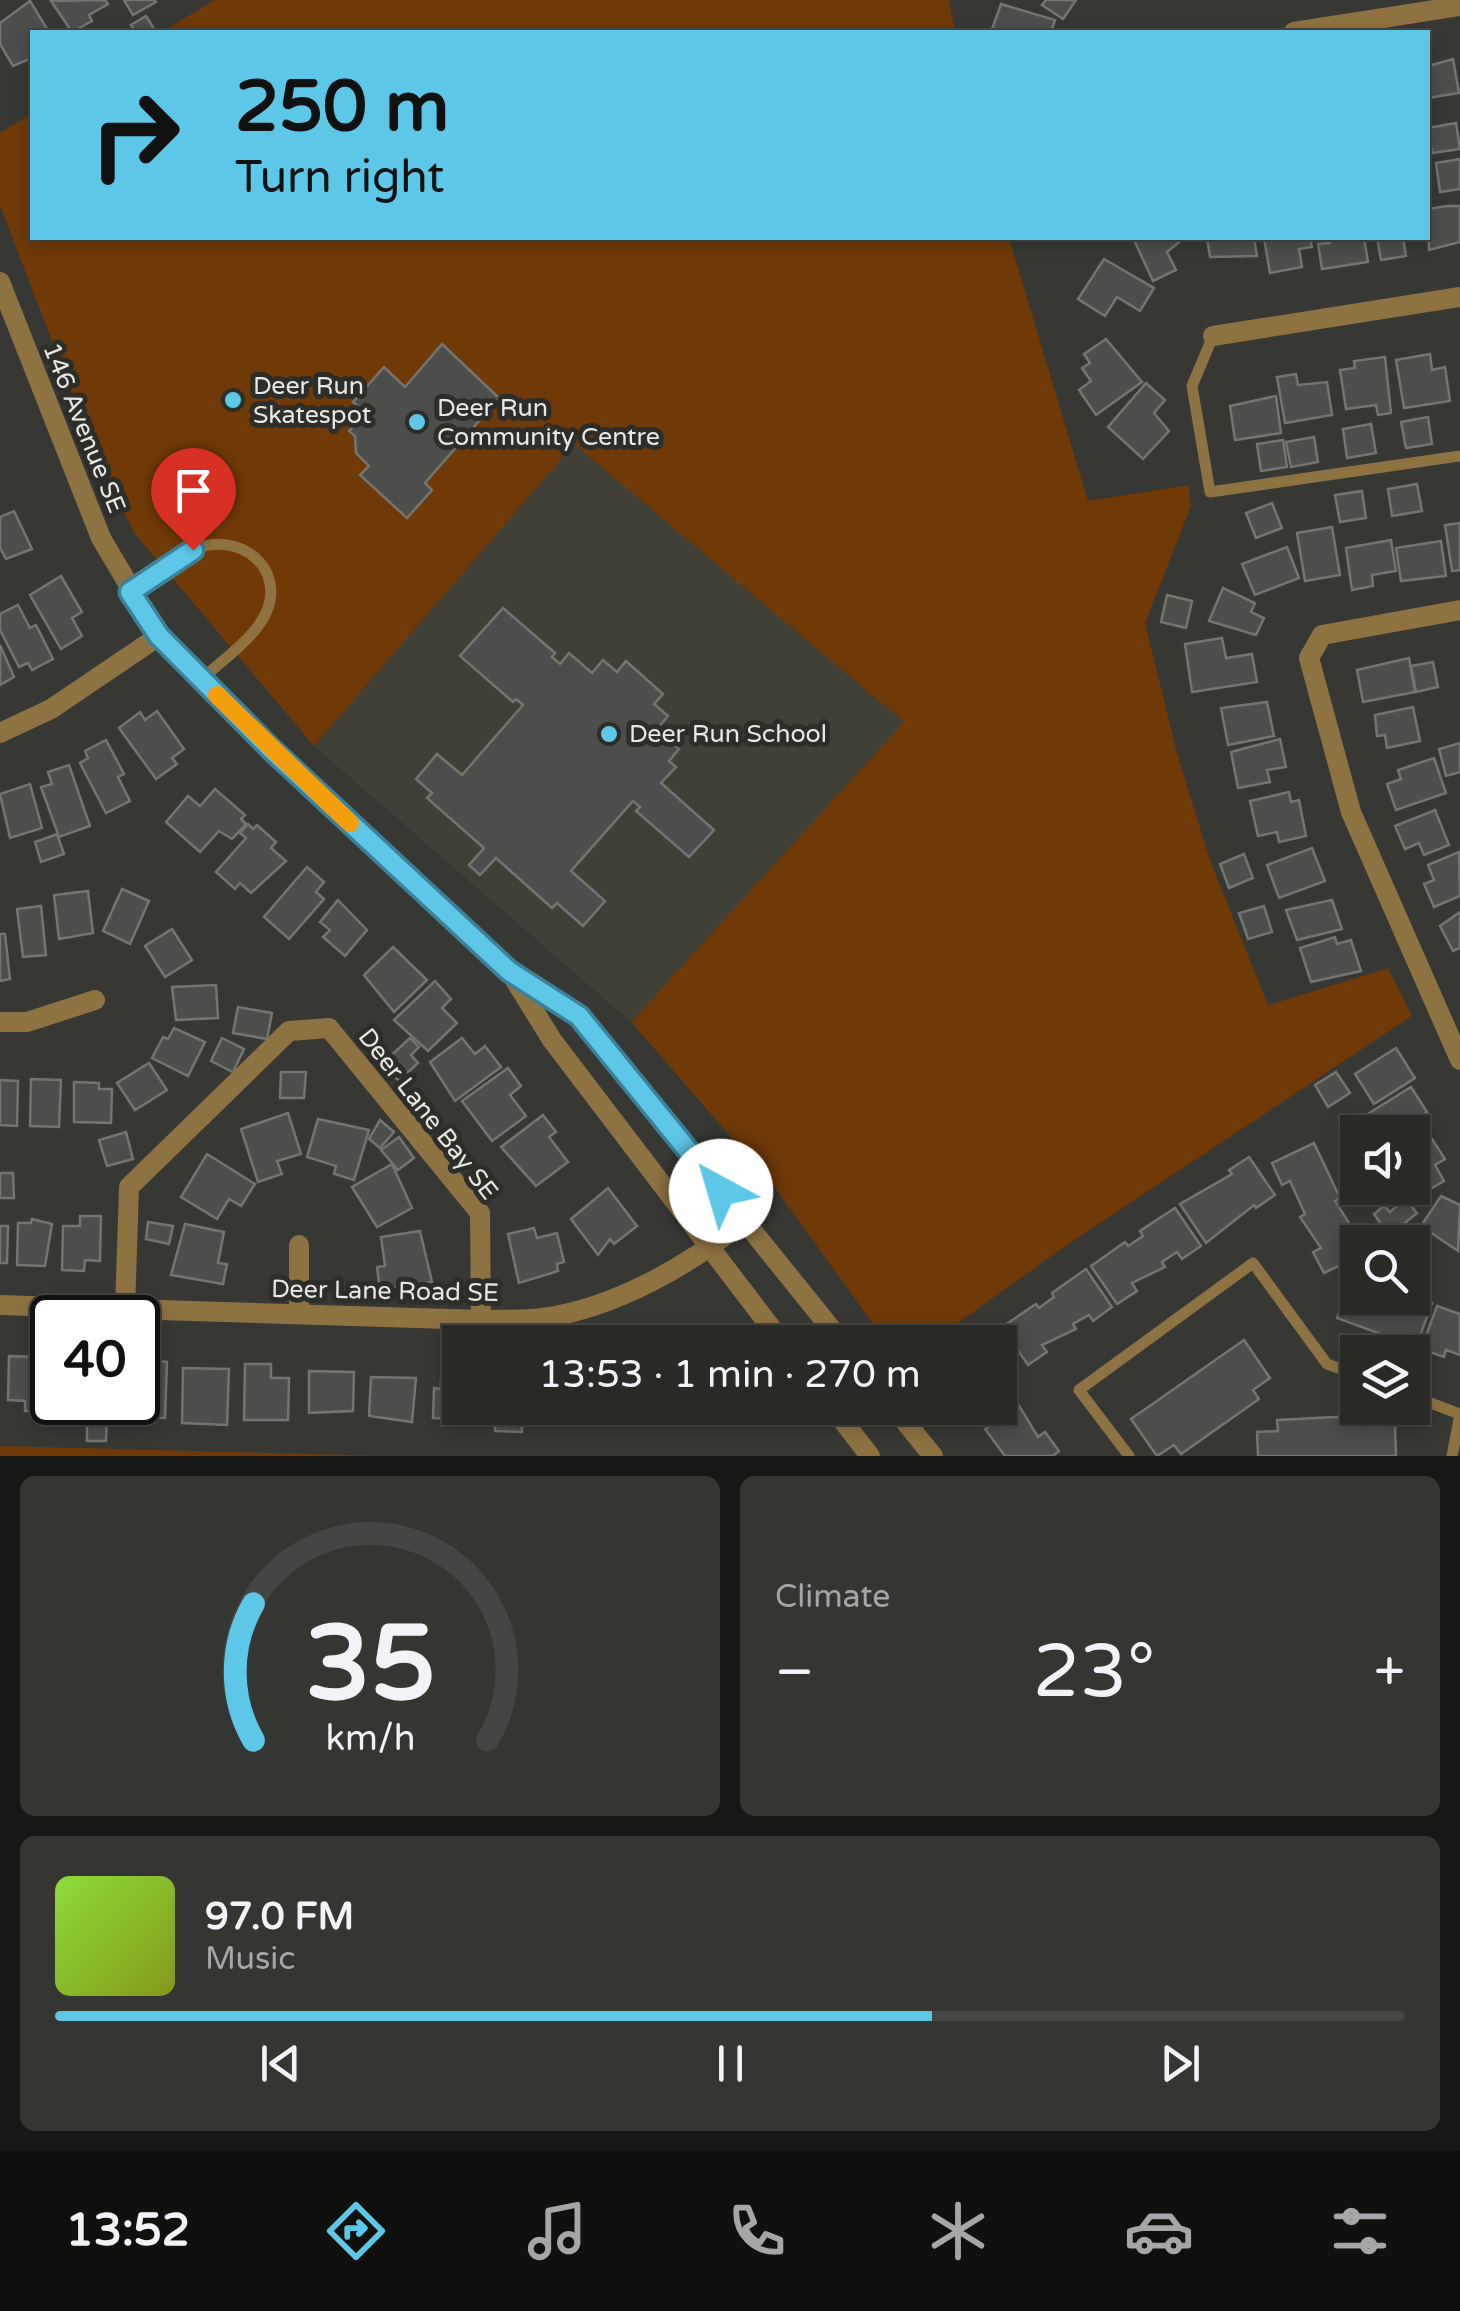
<!DOCTYPE html>
<meta charset="utf-8">
<style>
:root{--surface:#292926;--page:#353532;--text:#f1f3f6;--muted:#a5a6a7;--line:#454543;--accent:#5dc7e8}
body{margin:0;font-family:"Varela Round",sans-serif;background:var(--page);color:var(--text);height:100vh;display:flex;flex-direction:column;font-size:38px;white-space:nowrap}
*{box-sizing:border-box;margin:0}
p{font-size:32px;color:var(--muted)}
.icon{flex:none;width:55px;height:55px;fill:none;stroke:currentColor;stroke-width:2;stroke-linecap:round;stroke-linejoin:round}
.map{position:relative;height:1456px;overflow:hidden}
.panel{display:flex;flex-direction:column;gap:20px;padding:20px;background:#171715;flex:1}
.panel>*{flex:none}
.top-card{position:absolute;left:30px;top:30px;width:1400px;height:210px;border-radius:0px;box-shadow:0 5px 15px #0003,0 0 0 2px var(--line);background:#5dc7e8;color:#111;overflow:hidden}
.controls{position:absolute;left:1340px;top:1115px;display:grid;gap:20px}
.controls a{display:grid;place-items:center;width:90px;height:90px;border-radius:0px;background:var(--surface);box-shadow:0 5px 15px #0003,0 0 0 2px var(--line);font-size:50px}
.speed{position:absolute;left:30px;top:1295px;display:flex;gap:20px;font-size:50px;font-weight:700;text-align:center}
.speed>*{display:grid;place-content:center;width:130px;height:130px;border-radius:50%;background:var(--surface);box-shadow:0 5px 15px #0003,0 0 0 2px var(--line);line-height:1}
.speed .limit{border:5px solid #111;border-radius:15px;background:#fff;color:#111}
.pin{position:absolute;display:grid;place-items:center;width:85px;height:85px;color:#fff;margin:-102px -42px;border-radius:50% 50% 50% 0;rotate:-45deg;box-shadow:0 0 10px #0007}
.pin .icon{rotate:45deg}
.me{position:absolute;width:110px;margin:-55px;rotate:321deg;stroke-linejoin:round;filter:drop-shadow(0 0 8px #0008)}
.turn{display:flex;align-items:center;gap:35px;height:210px;padding:0 40px;font-size:45px}
.turn .icon{width:130px;height:130px;stroke-width:2.5}
.turn b{display:block;font-size:70px;line-height:85px}
.big{font-size:75px;font-weight:600;line-height:1.1}
.panel .card{flex:1;display:flex;flex-direction:column;justify-content:center;gap:15px;min-width:0;padding:0 35px;border-radius:15px;background:var(--page)}
.panel .dial{align-items:center;gap:0}
.dial svg{height:260px;overflow:visible;fill:none;stroke:var(--line);stroke-width:7;stroke-linecap:round;text-anchor:middle}
.dial text{fill:var(--text);stroke:none}
.song{display:flex;align-items:center;gap:30px}
.cover{width:120px;height:120px;border-radius:15px;background:linear-gradient(135deg,hsl(90 70% 55%),hsl(70 70% 35%))}
.played{height:10px;border-radius:5px;background:linear-gradient(90deg,var(--accent) 65%,var(--line) 65%)}
.keys{display:flex;justify-content:space-around;direction:ltr}
.heat{display:flex;justify-content:space-between;align-items:center;font-size:55px;direction:ltr}
.panel .tiles{flex:1;display:grid;gap:20px;grid-template-columns:1fr 1fr}
.card:last-child{grid-column:span 2}
.trip{position:absolute;left:442px;top:1325px;width:575px;height:100px;border-radius:0px;background:var(--surface);box-shadow:0 5px 15px #0003,0 0 0 2px var(--line);font-weight:600;line-height:100px;text-align:center}
.menu{display:flex;height:160px;justify-content:space-around;align-items:center;background:#10100f;color:var(--muted)}
.menu .icon{width:70px;height:70px}
.menu .current{color:var(--accent)}
.menu b{font-size:45px;color:var(--text)}
.map>svg:first-child{display:block}
.built{fill:#414036}
.green{fill:#6f3908}
.building{fill:#4d4e4b;stroke:#737570;stroke-width:2.5}
.lines{fill:none;stroke-linecap:round;stroke-linejoin:round}
.service{stroke:#8f7242;stroke-width:11}
.minor{stroke:#8f7242;stroke-width:20}
.tertiary{stroke:#8f7242;stroke-width:20}
.route-casing{stroke:#3c8197;stroke-width:25}
.route{stroke:#5dc7e8;stroke-width:18}
.slow{stroke:#f59e0b;stroke-width:18}
.poi-dot{fill:#5dc7e8;stroke:#2d2d29;stroke-width:4}
.labels{text-anchor:middle;dominant-baseline:central;stroke-width:10;stroke-linejoin:round;paint-order:stroke}
.poi-label{font-size:25px;fill:#e7e7e4;stroke:#2d2d29;text-anchor:start}
.street-label{font-size:25px;fill:#e7e7e4;stroke:#2d2d29}
</style>
<div class="map">
<svg width="1460" height="1456" viewBox="0 0 1460 1456">
<rect width="100%" height="100%" fill="#373733"/>
<!-- built -->
<polygon class="built" points="574,443 905,723 631,1022 314,746"/>
<!-- green -->
<g class="green">
<polygon points="214,0 949,0 955,32 162,32"/>
<polygon points="32,113 32,238 1009,238 1088,501 1188,485 1191,506 1145,623 1178,757 1211,863 1268,1005 1388,968 1412,1016 1067,1245 931,1342 886,1342 775,1188 631,1022 904,722 574,444 314,746 135,534 98,462 0,205 0,133"/>
<polygon points="0,1446 388,1456 0,1456"/>
</g>
<!-- building -->
<g class="building">
<polygon points="105,0 108,4 89,15 92,21 72,32 51,1"/>
<polygon points="124,0 155,0 156,2 133,15"/>
<polygon points="1046,0 1076,0 1063,19 1042,5"/>
<polygon points="30,1 49,32 32,32 32,58 13,66 0,44 0,23"/>
<polygon points="1001,4 1055,20 1051,32 991,32"/>
<polygon points="146,16 156,32 135,32 131,25"/>
<polygon points="1453,59 1459,93 1428,98 1428,66"/>
<polygon points="1456,123 1460,149 1432,153 1428,128"/>
<polygon points="1460,159 1460,189 1440,192 1436,163"/>
<polygon points="1447,206 1460,206 1460,242 1429,250 1428,209"/>
<polygon points="1133,238 1184,238 1167,252 1176,270 1153,281"/>
<polygon points="1207,238 1254,238 1257,256 1210,257"/>
<polygon points="1264,238 1310,238 1312,247 1299,249 1302,267 1270,273"/>
<polygon points="1329,238 1364,238 1368,262 1322,269 1318,244 1330,243"/>
<polygon points="1377,238 1403,238 1406,256 1381,260"/>
<polygon points="1104,259 1154,288 1140,311 1117,297 1105,316 1078,299"/>
<polygon points="1106,339 1142,382 1096,415 1079,390 1091,381 1082,368 1090,363 1084,354"/>
<polygon points="442,344 499,398 425,483 432,490 407,518 360,475 369,466 356,453 355,436 349,431 366,413 353,402 384,367 405,387"/>
<polygon points="1430,354 1432,370 1445,367 1450,401 1404,408 1396,360"/>
<polygon points="1385,357 1391,413 1378,415 1376,405 1346,409 1340,370 1355,368 1354,361"/>
<polygon points="1296,374 1298,385 1327,382 1332,415 1285,423 1277,377"/>
<polygon points="1146,383 1165,400 1154,413 1169,431 1143,459 1108,427"/>
<polygon points="1276,396 1281,433 1235,440 1230,406"/>
<polygon points="1428,417 1432,444 1406,448 1401,422"/>
<polygon points="1371,424 1376,453 1347,458 1343,429"/>
<polygon points="1314,437 1318,462 1291,467 1286,442"/>
<polygon points="1283,440 1287,467 1261,471 1257,444"/>
<polygon points="1417,484 1422,511 1392,516 1388,489"/>
<polygon points="1362,491 1366,518 1340,522 1335,495"/>
<polygon points="1272,503 1282,528 1256,538 1246,513"/>
<polygon points="14,511 32,549 6,559 0,548 0,517"/>
<polygon points="1460,523 1460,570 1452,571 1445,525"/>
<polygon points="1332,527 1340,575 1305,581 1297,533"/>
<polygon points="1391,540 1396,571 1372,575 1373,586 1352,590 1346,548"/>
<polygon points="1441,541 1446,576 1401,581 1396,548"/>
<polygon points="1287,547 1299,578 1255,595 1242,564"/>
<polygon points="61,576 82,612 72,618 82,636 61,649 30,595"/>
<polygon points="1223,588 1255,603 1251,612 1264,618 1256,635 1209,621"/>
<polygon points="1167,595 1192,601 1186,628 1161,622"/>
<polygon points="18,605 30,628 36,625 53,659 32,670 28,663 19,667 0,630 0,614"/>
<polygon points="503,608 555,653 552,657 560,664 569,653 592,673 603,660 617,672 626,661 663,694 654,704 668,716 656,730 679,749 669,761 676,767 661,783 714,830 689,857 636,811 640,807 633,801 571,871 605,901 583,926 557,903 552,908 496,858 480,875 469,865 484,848 427,798 432,793 416,779 437,754 462,775 523,705 516,699 513,702 460,656"/>
<polygon points="1222,638 1226,658 1252,654 1257,682 1192,692 1185,644"/>
<polygon points="0,645 14,677 0,685"/>
<polygon points="1409,658 1415,692 1363,702 1357,670"/>
<polygon points="1433,662 1438,687 1416,692 1411,666"/>
<polygon points="1267,702 1274,736 1228,745 1221,708"/>
<polygon points="1413,707 1420,741 1387,748 1385,735 1377,736 1375,715"/>
<polygon points="157,711 184,749 172,758 177,764 156,779 119,728 140,712 145,720"/>
<polygon points="1280,739 1286,767 1267,770 1270,782 1238,788 1231,752"/>
<polygon points="106,740 124,774 118,777 130,801 106,813 80,763 88,758 85,751"/>
<polygon points="1460,743 1460,772 1446,776 1439,749"/>
<polygon points="1434,758 1446,793 1396,810 1387,784 1401,779 1398,770"/>
<polygon points="69,765 90,826 59,837 41,787 52,784 48,772"/>
<polygon points="30,784 42,828 10,838 0,794"/>
<polygon points="215,789 245,815 241,819 246,824 232,839 219,831 200,852 166,822 188,796 200,806"/>
<polygon points="1289,792 1291,802 1299,800 1306,836 1279,842 1277,832 1258,836 1250,801"/>
<polygon points="1435,810 1449,845 1424,855 1419,843 1405,849 1395,826"/>
<polygon points="248,824 253,829 257,825 276,842 271,848 286,861 251,893 240,883 235,889 216,872 246,838 240,833"/>
<polygon points="57,834 64,854 41,862 35,842"/>
<polygon points="1312,848 1325,881 1279,898 1267,865"/>
<polygon points="1459,852 1460,896 1434,907 1424,884 1434,880 1428,865"/>
<polygon points="1244,854 1253,878 1229,888 1220,864"/>
<polygon points="307,867 324,882 316,892 324,899 289,939 264,917"/>
<polygon points="122,889 149,901 130,944 103,931"/>
<polygon points="88,891 93,933 59,939 54,895"/>
<polygon points="338,900 367,930 345,956 323,937 330,930 320,922"/>
<polygon points="1332,900 1342,929 1297,940 1286,910"/>
<polygon points="41,906 46,955 23,957 17,909"/>
<polygon points="1264,906 1272,932 1248,939 1239,913"/>
<polygon points="1460,912 1460,948 1453,951 1440,926"/>
<polygon points="172,929 192,960 165,977 145,946"/>
<polygon points="0,934 5,934 10,979 0,981"/>
<polygon points="1335,937 1337,944 1351,940 1361,971 1311,982 1300,948"/>
<polygon points="393,947 427,980 394,1012 364,975"/>
<polygon points="435,981 451,999 442,1008 457,1023 428,1051 394,1020"/>
<polygon points="216,985 218,1018 176,1020 172,987"/>
<polygon points="238,1007 272,1013 267,1039 233,1033"/>
<polygon points="174,1028 205,1042 188,1076 152,1058 163,1037 168,1039"/>
<polygon points="222,1038 244,1049 233,1072 211,1061"/>
<polygon points="410,1038 419,1047 411,1055 418,1063 399,1081 382,1064"/>
<polygon points="462,1038 475,1054 485,1046 501,1067 455,1101 430,1062"/>
<polygon points="1396,1048 1415,1078 1374,1104 1355,1074"/>
<polygon points="149,1063 167,1090 135,1110 117,1083"/>
<polygon points="508,1068 521,1086 510,1095 526,1116 492,1141 462,1101"/>
<polygon points="281,1072 306,1072 304,1098 280,1098"/>
<polygon points="1336,1072 1350,1093 1328,1107 1315,1085"/>
<polygon points="31,1079 61,1080 59,1127 30,1126"/>
<polygon points="0,1080 18,1081 17,1126 0,1125"/>
<polygon points="74,1082 99,1083 99,1089 112,1089 111,1123 74,1122"/>
<polygon points="1411,1087 1427,1112 1420,1117 1428,1128 1412,1137 1412,1132 1378,1132 1366,1115"/>
<polygon points="288,1113 301,1154 277,1161 282,1174 258,1182 241,1129"/>
<polygon points="543,1115 556,1132 549,1137 568,1162 536,1186 501,1147"/>
<polygon points="318,1119 369,1130 354,1180 334,1174 336,1166 307,1157"/>
<polygon points="380,1120 394,1132 380,1148 369,1139"/>
<polygon points="126,1132 133,1159 107,1166 99,1140"/>
<polygon points="399,1137 414,1158 398,1170 381,1150"/>
<polygon points="1432,1139 1445,1159 1435,1165 1444,1181 1415,1198 1410,1189 1394,1198 1392,1188 1412,1188 1412,1151"/>
<polygon points="1314,1143 1340,1198 1335,1201 1361,1242 1358,1257 1324,1273 1313,1252 1321,1248 1300,1217 1305,1214 1290,1181 1282,1185 1272,1163"/>
<polygon points="207,1154 255,1184 241,1206 229,1199 217,1219 181,1197"/>
<polygon points="1249,1157 1275,1195 1256,1208 1254,1205 1206,1243 1180,1204 1232,1174 1229,1170"/>
<polygon points="392,1164 412,1208 377,1227 352,1187"/>
<polygon points="0,1173 13,1173 14,1198 0,1198"/>
<polygon points="608,1188 637,1226 614,1244 610,1239 598,1255 571,1219"/>
<polygon points="1441,1196 1460,1205 1458,1251 1421,1226"/>
<polygon points="1405,1199 1417,1213 1389,1236 1374,1214 1384,1206 1390,1212"/>
<polygon points="1175,1208 1201,1246 1182,1259 1177,1252 1162,1262 1165,1267 1132,1283 1137,1291 1117,1304 1091,1266 1125,1242 1128,1246 1143,1236 1140,1231"/>
<polygon points="80,1216 101,1216 100,1261 85,1260 84,1271 62,1270 63,1226 80,1226"/>
<polygon points="32,1219 52,1224 45,1266 17,1265 18,1223 31,1223"/>
<polygon points="148,1222 173,1226 169,1244 146,1239"/>
<polygon points="185,1224 224,1232 218,1263 227,1264 223,1284 171,1275"/>
<polygon points="0,1226 8,1226 7,1263 0,1263"/>
<polygon points="534,1228 537,1238 557,1233 564,1262 557,1264 558,1271 519,1283 508,1234"/>
<polygon points="420,1231 432,1282 380,1289 377,1267 385,1266 381,1237"/>
<polygon points="1086,1269 1112,1307 1093,1321 1089,1315 1073,1324 1076,1329 1042,1345 1047,1352 1028,1365 1002,1327 1036,1304 1039,1308 1054,1297 1052,1293"/>
<polygon points="1353,1275 1358,1276 1358,1298 1408,1301 1412,1296 1432,1303 1416,1347 1337,1318"/>
<polygon points="1437,1306 1460,1314 1460,1355 1446,1350 1444,1357 1421,1349"/>
<polygon points="716,1326 726,1342 690,1342"/>
<polygon points="1244,1340 1270,1378 1253,1390 1259,1399 1181,1454 1174,1445 1157,1456 1131,1419"/>
<polygon points="9,1356 33,1357 32,1367 47,1367 46,1411 25,1411 25,1401 8,1400"/>
<polygon points="142,1360 167,1362 165,1418 121,1416 122,1402 138,1402"/>
<polygon points="245,1364 271,1364 271,1378 289,1378 288,1420 244,1420"/>
<polygon points="183,1368 229,1369 227,1425 182,1423"/>
<polygon points="309,1371 354,1372 353,1411 309,1413"/>
<polygon points="454,1375 460,1375 460,1408 475,1411 456,1410 456,1419 433,1418 434,1388 441,1389 441,1380 454,1381"/>
<polygon points="371,1377 416,1378 412,1422 369,1416"/>
<polygon points="1000,1386 1005,1392 1009,1389 1038,1437 1045,1432 1059,1451 1053,1456 1005,1456 985,1429 990,1426 979,1412 974,1415 969,1408 1000,1408"/>
<polygon points="495,1408 545,1408 545,1423 522,1421 522,1432 495,1431"/>
<polygon points="87,1415 107,1416 106,1441 87,1441"/>
<polygon points="1374,1415 1374,1426 1395,1425 1396,1456 1258,1456 1257,1432 1278,1431 1277,1420"/>
</g>
<g class="lines">
<!-- service -->
<g class="service">
<polyline points="1213,336 1192,386 1210,492 1460,456"/>
<path d="M130,592C150,579 172,558 195,549C240,531 286,568 266,613C253,640 222,660 201,680"/>
<polyline points="1412,1396 1460,1414 1452,1456"/>
<polyline points="1129,1456 1079,1390 1253,1263 1327,1364 1358,1375"/>
</g>
<!-- minor -->
<g class="minor">
<polyline points="1294,32 1460,6"/>
<polyline points="1213,336 1460,297"/>
<polyline points="1460,610 1322,635 1309,658 1351,812 1460,1060"/>
<polyline points="0,733 51,709 159,636"/>
<polyline points="0,1022 27,1022 95,1000"/>
<polyline points="299,1245 299,1314"/>
<path d="M0,1305L481,1320C501,1319 523,1321 543,1318C615,1308 690,1265 745,1220"/>
<polyline points="125,1310 129,1187 289,1031 329,1028 480,1213 481,1320"/>
</g>
<!-- tertiary -->
<g class="tertiary">
<polyline points="0,282 101,538 159,636 272,750 509,971 579,1016 842,1342"/>
<polyline points="513,977 552,1040 782,1342"/>
<polyline points="833,1408 870,1456"/>
<polyline points="894,1408 933,1456"/>
</g>
</g>
<g class="lines">
<!-- route casing -->
<g class="route-casing">
<polyline id="route" points="193,550 130,592 159,636 272,750 509,971 579,1016 721,1191"/>
</g>
<!-- route -->
<use href="#route" class="route"/>
<!-- slow -->
<polyline class="slow" points="217,695 350,823"/>
</g>
<!-- markers -->
<g class="poi-dot">
<circle cx="233" cy="400" r="10"/>
<circle cx="417" cy="422" r="10"/>
<circle cx="609" cy="734" r="10"/>
</g>
<g class="labels">
<!-- poi labels -->
<g class="poi-label">
<text x="253" y="386">Deer Run<tspan x="253" dy="29">Skatespot</tspan></text>
<text x="437" y="408">Deer Run<tspan x="437" dy="29">Community Centre</tspan></text>
<text x="629" y="734">Deer Run School</text>
</g>
<!-- street labels -->
<g class="street-label">
<text transform="translate(84 428) rotate(68)">146 Avenue SE</text>
<text transform="translate(428 1114) rotate(52)">Deer Lane Bay SE</text>
<text transform="translate(385 1291) rotate(1)">Deer Lane Road SE</text>
</g>
</g>
</svg>
<div class="controls">
<a><svg class="icon" aria-label="sound" viewBox="0 0 24 24"><path d="M4 9h4l5-4v14l-5-4H4zM17 9q2 3 0 6"/></svg></a>
<a><svg class="icon" aria-label="search" viewBox="0 0 24 24"><circle cx="10" cy="10" r="6"/><path d="M15 15l6 6"/></svg></a>
<a><svg class="icon" aria-label="layers" viewBox="0 0 24 24"><path d="M12 4l9 5-9 5-9-5zM3 14l9 5 9-5"/></svg></a>
</div>
<div class="speed"><div class="limit">40</div></div>
<div class="pin" style="left:193px;top:550px;background:#d93025"><svg class="icon" aria-label="arrive" viewBox="0 0 24 24"><path d="M6 21V4h12l-3 4 3 4H6"/></svg></div>
<svg class="me" style="left:721px;top:1191px" viewBox="-20 -20 40 40"><circle r="19" fill="#fff"/><path d="M0-13L10 11 0 6-10 11z" fill="#5dc7e8"/></svg>
<div class="trip">13:53 · 1 min · 270 m</div>
<div class="top-card">
<div class="turn"><svg class="icon" aria-label="right" viewBox="0 0 24 24"><path d="M7 20v-9h11M14 6l5 5-5 5"/></svg><div><b>250 m</b>Turn right</div></div>
</div>
</div>
<section class="panel">
<div class="tiles">
<div class="card dial"><svg viewBox="0 0 100 80">
<path d="M14 69A42 42 0 1 1 86 69"/>
<path d="M14 69A42 42 0 0 1 14 27" stroke="#5dc7e8"/>
<text x="50" y="56" font-size="32" font-weight="700">35</text>
<text x="50" y="72" font-size="11">km/h</text>
</svg></div>
<div class="card"><p>Climate</p>
<div class="heat"><a>−</a><b class="big">23°</b><a>+</a></div>
</div>
<div class="card">
<div class="song"><i class="cover"></i><div><b>97.0 FM</b><p>Music</p></div></div>
<div class="played"></div>
<div class="keys"><svg class="icon" aria-label="previous" viewBox="0 0 24 24"><path d="M18 5L8 12l10 7zM5 5v14"/></svg><svg class="icon" aria-label="pause" viewBox="0 0 24 24"><path d="M8 5v14M16 5v14"/></svg><svg class="icon" aria-label="next" viewBox="0 0 24 24"><path d="M6 5l10 7-10 7zM19 5v14"/></svg></div>
</div>
</div>
</section>
<nav class="menu">
<b>13:52</b>
<svg class="icon current" aria-label="directions" viewBox="0 0 24 24"><path d="M12 3l9 9-9 9-9-9zM9 14v-3h6M13 9l2 2-2 2"/></svg>
<svg class="icon" aria-label="music" viewBox="0 0 24 24"><path d="M9 18V5l10-2v13"/><circle cx="6" cy="18" r="3"/><circle cx="16" cy="16" r="3"/></svg>
<svg class="icon" aria-label="phone" viewBox="0 0 24 24"><path d="M5 4h4l2 5-3 2q2 4 5 5l2-3 5 2v4C11 20 4 13 5 4z"/></svg>
<svg class="icon" aria-label="climate" viewBox="0 0 24 24"><path d="M12 3v18M4 7l16 10M4 17L20 7"/></svg>
<svg class="icon" aria-label="car" viewBox="0 0 24 24"><path d="M5 17H2v-5l4-1 3-4h7l3 4 3 1v5h-3M9 17h6M6 11h13"/><circle cx="7" cy="17" r="2"/><circle cx="17" cy="17" r="2"/></svg>
<svg class="icon" aria-label="filters" viewBox="0 0 24 24"><path d="M4 7h16M4 17h16"/><circle cx="9" cy="7" r="2"/><circle cx="15" cy="17" r="2"/></svg>
</nav>
